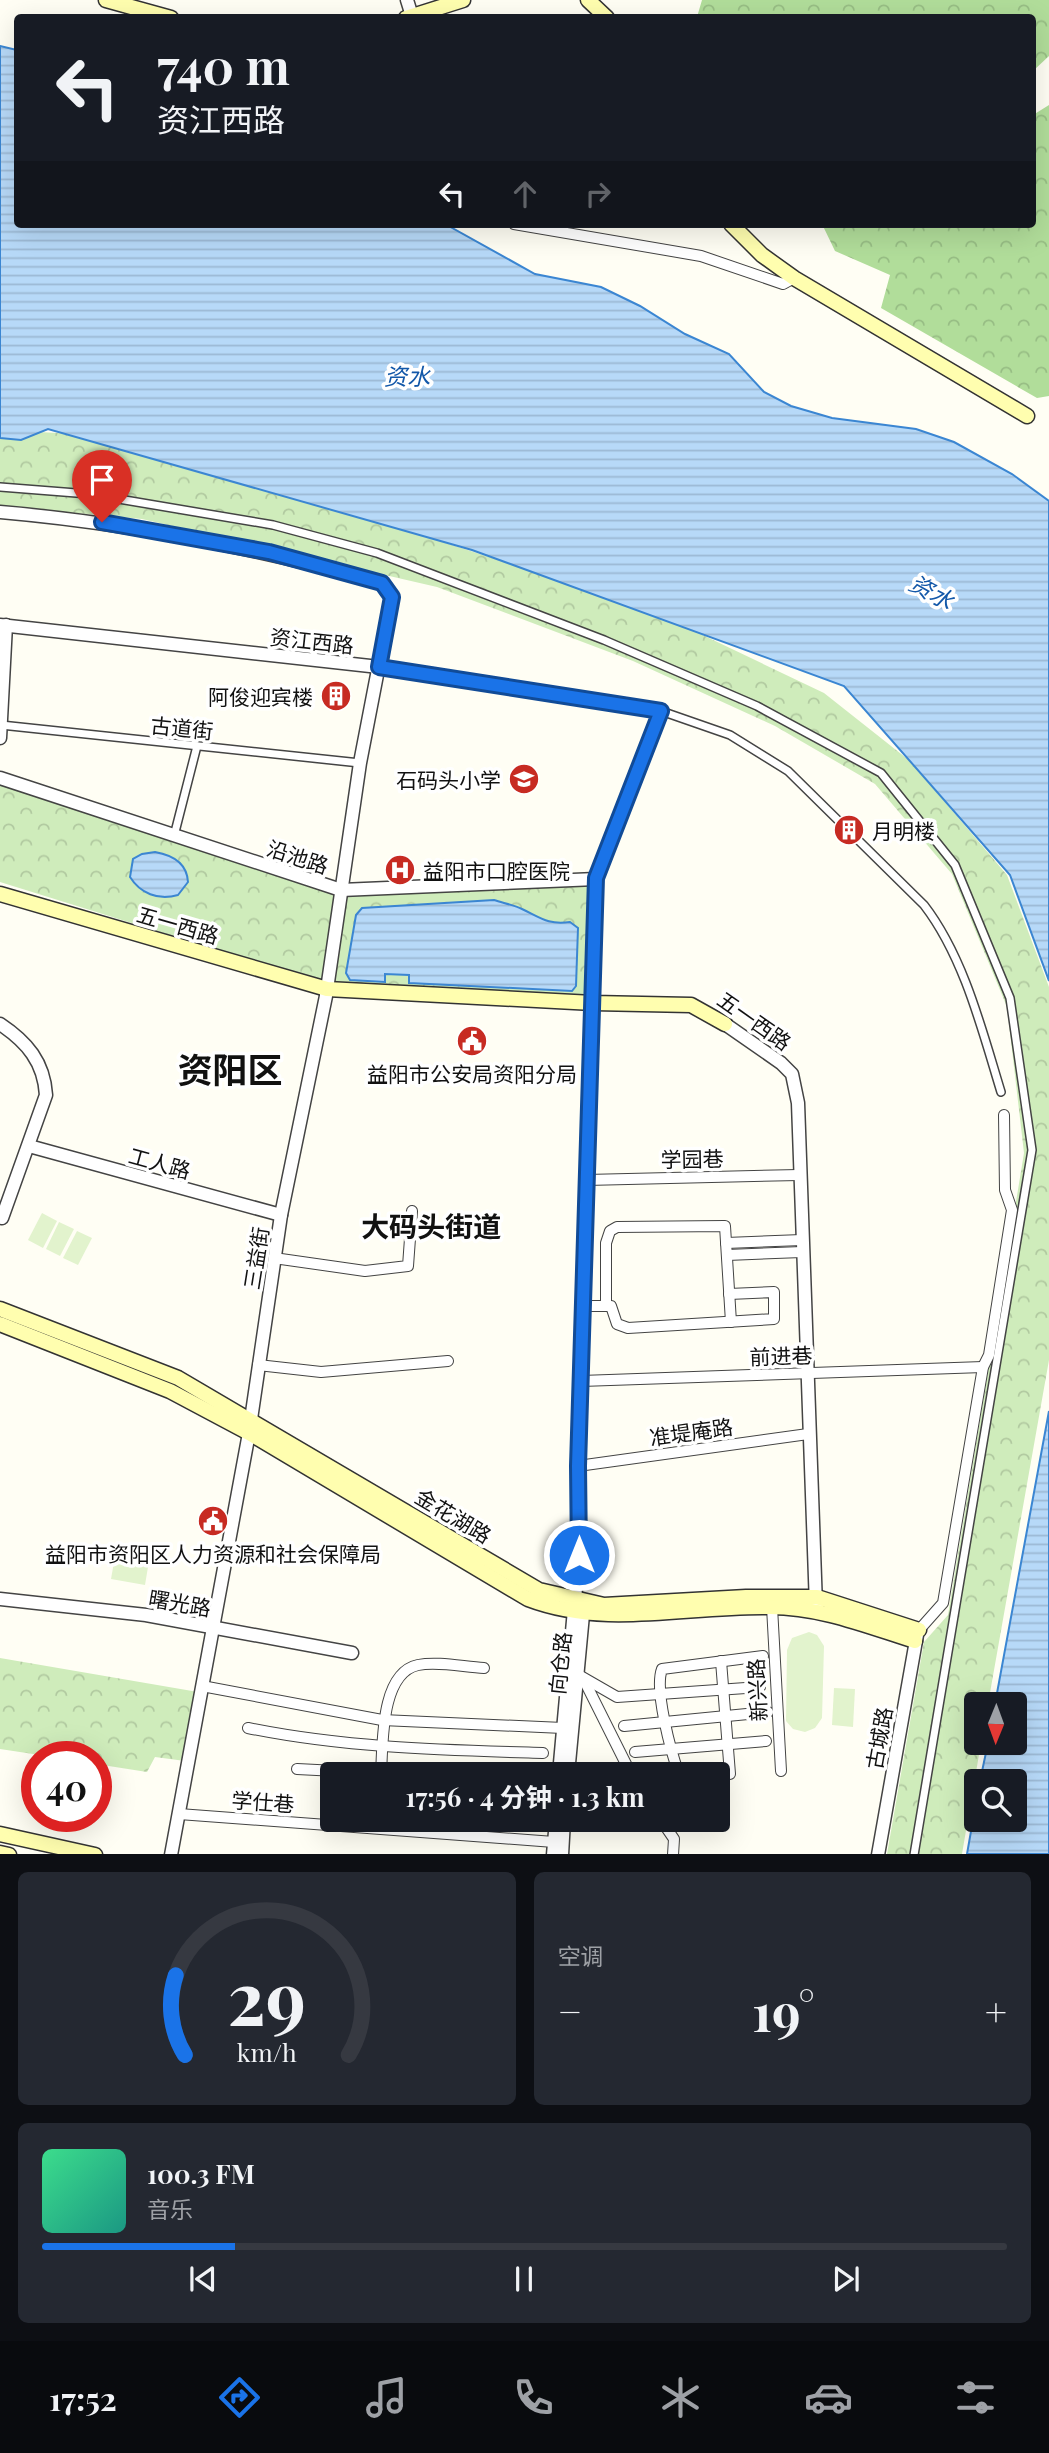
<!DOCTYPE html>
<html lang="zh">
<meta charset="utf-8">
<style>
:root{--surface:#171b24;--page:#242831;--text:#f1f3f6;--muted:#9ea1a6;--line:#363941;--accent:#1a73e8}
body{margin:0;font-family:"Playfair Display","Noto Sans SC",serif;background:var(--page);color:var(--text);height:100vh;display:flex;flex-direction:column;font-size:26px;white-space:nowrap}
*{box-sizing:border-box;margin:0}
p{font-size:23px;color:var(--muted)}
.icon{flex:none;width:38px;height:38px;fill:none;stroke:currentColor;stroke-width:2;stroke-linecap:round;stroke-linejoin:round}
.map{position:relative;height:1854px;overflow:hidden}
.details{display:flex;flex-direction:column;gap:18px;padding:18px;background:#0d0f14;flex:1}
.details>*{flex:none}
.hud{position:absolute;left:14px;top:14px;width:1022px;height:214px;border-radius:7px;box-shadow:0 7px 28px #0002;background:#171b24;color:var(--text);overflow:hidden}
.needle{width:46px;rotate:181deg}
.fabs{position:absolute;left:964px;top:1692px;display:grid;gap:14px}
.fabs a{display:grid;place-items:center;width:63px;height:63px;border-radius:7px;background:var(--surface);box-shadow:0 7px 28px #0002;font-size:35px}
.speed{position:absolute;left:21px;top:1741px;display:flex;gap:14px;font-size:35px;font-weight:700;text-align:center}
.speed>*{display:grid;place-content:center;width:91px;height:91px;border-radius:50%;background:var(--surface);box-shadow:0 7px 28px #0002;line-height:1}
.speed .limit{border:10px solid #d22;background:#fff;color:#111}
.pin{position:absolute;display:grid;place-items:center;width:60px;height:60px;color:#fff;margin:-72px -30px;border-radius:50% 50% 50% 0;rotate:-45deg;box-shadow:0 0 7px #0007}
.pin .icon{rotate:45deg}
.me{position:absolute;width:77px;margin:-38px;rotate:0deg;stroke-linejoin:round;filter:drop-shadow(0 0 5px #0008)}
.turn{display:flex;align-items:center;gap:24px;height:147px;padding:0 28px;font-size:32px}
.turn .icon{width:91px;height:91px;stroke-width:2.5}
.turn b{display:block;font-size:49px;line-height:60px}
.lanes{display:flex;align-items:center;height:66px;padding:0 28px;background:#0003;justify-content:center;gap:35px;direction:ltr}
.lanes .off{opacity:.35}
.big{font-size:52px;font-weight:700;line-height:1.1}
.details .card{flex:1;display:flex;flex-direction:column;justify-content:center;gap:10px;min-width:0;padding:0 24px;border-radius:10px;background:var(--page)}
.details .dial{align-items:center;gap:0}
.dial svg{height:182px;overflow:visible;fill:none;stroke:var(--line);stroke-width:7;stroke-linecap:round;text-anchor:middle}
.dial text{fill:var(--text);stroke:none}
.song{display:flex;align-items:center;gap:21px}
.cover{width:84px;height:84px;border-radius:10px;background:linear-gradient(135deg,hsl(150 70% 55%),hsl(170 70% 35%))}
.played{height:7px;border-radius:4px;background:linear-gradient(90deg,var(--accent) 20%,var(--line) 20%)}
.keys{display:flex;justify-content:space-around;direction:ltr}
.heat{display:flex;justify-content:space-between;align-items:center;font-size:38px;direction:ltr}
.details .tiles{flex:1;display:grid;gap:18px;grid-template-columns:1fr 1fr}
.card:last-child{grid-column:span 2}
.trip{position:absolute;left:320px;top:1762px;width:410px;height:70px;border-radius:7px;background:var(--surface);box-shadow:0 7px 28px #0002;font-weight:700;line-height:70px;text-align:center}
.menu{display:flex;height:112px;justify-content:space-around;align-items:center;background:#090b0e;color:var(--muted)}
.menu .icon{width:49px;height:49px}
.menu .selected{color:var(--accent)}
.menu b{font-size:32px;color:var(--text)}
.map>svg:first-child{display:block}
.forest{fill:url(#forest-crowns)}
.park{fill:url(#park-crowns)}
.pitch{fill:#e2f3cd}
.water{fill:url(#water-rules);stroke:#3b86d2;stroke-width:2}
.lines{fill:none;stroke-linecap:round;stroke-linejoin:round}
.pedestrian-casing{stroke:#444;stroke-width:10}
.minor-casing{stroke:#444;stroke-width:12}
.tertiary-casing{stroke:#444;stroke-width:15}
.secondary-casing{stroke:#333;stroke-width:17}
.pedestrian{stroke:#fff;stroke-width:7}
.minor{stroke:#fff;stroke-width:10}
.tertiary{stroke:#fff;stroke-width:12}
.secondary{stroke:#fffeaf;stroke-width:14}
.route-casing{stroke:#114b97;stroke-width:18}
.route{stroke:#1a73e8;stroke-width:12}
.labels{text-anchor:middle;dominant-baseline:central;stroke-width:7;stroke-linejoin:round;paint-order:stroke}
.street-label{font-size:21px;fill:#111;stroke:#fff}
.poi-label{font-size:21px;fill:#111;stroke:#fff;text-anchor:end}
.water-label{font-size:23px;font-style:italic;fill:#1358a9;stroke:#fff}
.district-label{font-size:28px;font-weight:bold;fill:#111;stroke:#fff}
.town-label{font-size:35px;font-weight:bold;fill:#111;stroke:#fff}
</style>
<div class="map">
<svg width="1049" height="1855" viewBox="0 0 1049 1855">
<defs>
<pattern id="forest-crowns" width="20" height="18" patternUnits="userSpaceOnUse" patternTransform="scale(1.75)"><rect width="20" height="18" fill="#b1dd9a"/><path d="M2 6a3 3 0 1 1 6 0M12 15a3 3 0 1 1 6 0" fill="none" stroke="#97bd84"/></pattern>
<pattern id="park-crowns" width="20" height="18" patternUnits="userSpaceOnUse" patternTransform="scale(1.75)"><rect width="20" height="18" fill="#cfecbb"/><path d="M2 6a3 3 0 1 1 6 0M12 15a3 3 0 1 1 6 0" fill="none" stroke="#b1c9a0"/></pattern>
<pattern id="water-rules" width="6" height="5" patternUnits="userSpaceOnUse" patternTransform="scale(1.75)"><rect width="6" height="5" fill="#b7d9f8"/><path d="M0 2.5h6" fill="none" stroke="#9cb9d4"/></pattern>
</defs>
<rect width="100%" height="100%" fill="#fffef4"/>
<!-- forest -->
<g class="forest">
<polygon points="702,0 1049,0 1049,56 1033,71 1032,18 697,17"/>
<polygon points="1049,105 1049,396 1037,398 881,308 890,275 835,251 822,224 1032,224 1033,115"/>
</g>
<!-- park -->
<g class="park">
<polygon points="0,430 116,436 646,608 824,693 910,761 1007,875 1049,987 1049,1360 988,1704 976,1704 976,1743 981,1743 962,1854 887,1854 924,1642 948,1615 1024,1153 1007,1007 952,874 875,784 775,726 633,661 437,587 142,519 0,506"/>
<polygon points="0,784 340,894 589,886 586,996 324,983 0,882"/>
<polygon points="0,1658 198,1692 185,1761 155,1757 147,1772 96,1764 96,1757 53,1757 0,1749"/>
</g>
<!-- pitch -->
<g class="pitch">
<polygon points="42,1213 57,1221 43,1248 28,1240"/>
<polygon points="59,1222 74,1229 60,1256 46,1249"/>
<polygon points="77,1231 92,1238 78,1265 63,1258"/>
<polygon points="114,1562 148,1567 145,1585 111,1579"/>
<polygon points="809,1632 817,1635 824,1646 822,1718 815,1728 805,1732 793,1729 786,1721 787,1650 792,1638"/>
<polygon points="834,1688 855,1689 853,1727 832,1725"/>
</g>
<!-- water -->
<g class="water">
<polygon points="0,46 17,50 18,224 445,224 535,274 601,287 640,306 685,334 729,354 764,392 791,406 832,418 916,429 954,442 1012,474 1049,501 1049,981 1010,875 844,686 472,550 48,429 21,440 0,438"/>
<path d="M155,852C172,855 187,863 188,882L178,895C158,901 140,893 130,877L133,859L142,854Z"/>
<path d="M494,900C503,903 514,905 522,909C541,918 548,925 570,922L578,928L576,986L572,991L409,983V975L385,974V982L350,980L346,973L356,915L362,908Z"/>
<polygon points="1049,1411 1049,1854 967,1854 976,1803 976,1820 1015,1820 1015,1782 980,1781 988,1743 1015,1743 1015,1704 995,1704"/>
</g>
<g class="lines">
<!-- pedestrian casing -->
<g class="pedestrian-casing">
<g id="pedestrian">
<polyline points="0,487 89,494 273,525 377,553 604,640 757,706 881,773 955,865 1010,998 1032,1150 914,1855"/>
<path d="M661,711L730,735L788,771L924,905C964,957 982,1030 1001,1092"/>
<polyline points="1,725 360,763"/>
<polyline points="174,836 197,746"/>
</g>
</g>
<!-- minor casing -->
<g class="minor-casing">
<g id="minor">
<polyline points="514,224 701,256 783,284 794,278"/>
<polyline points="586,1180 799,1175"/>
<polyline points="726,1243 802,1240"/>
<polyline points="727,1255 802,1252"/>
<polyline points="274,1258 365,1271 408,1266 412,1211"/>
<polyline points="583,1306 611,1306 617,1324 628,1328 774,1319 774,1292 729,1294"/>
<polyline points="606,1306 606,1243 610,1231 617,1227 725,1226 731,1322"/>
<polyline points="258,1365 321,1372 448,1361"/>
<polyline points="581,1381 983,1367"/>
<polyline points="578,1466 808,1434"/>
<polyline points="772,1607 781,1771"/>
<polyline points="919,1630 943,1603 983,1367 989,1355 1012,1210 1005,1190 1004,1115"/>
<polyline points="577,1674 617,1697 760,1687"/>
<polyline points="585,1682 631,1774"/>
<polyline points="202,1686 382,1720 563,1728"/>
<polyline points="624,1726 768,1712"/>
<path d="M248,1728C346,1748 443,1750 543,1753"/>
<polyline points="635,1752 766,1741"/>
<polyline points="297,1769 396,1774"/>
<path d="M381,1773C383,1745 380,1673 418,1665C438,1661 464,1667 484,1668"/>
<path d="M679,1774C671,1752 654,1690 662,1669L763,1656"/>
<polyline points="715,1774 730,1774 721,1661"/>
<polyline points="179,1814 554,1842"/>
<polyline points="661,1820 674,1839 673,1855"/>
</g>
</g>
<!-- tertiary casing -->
<g class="tertiary-casing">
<g id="tertiary">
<polyline points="407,0 412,16"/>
<path d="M0,512C127,523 250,547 373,580L382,583L392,597L360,763L326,996L281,1215L249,1433L171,1855"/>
<polyline points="0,625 379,667 661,711 596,879 578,1466 579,1555 559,1774"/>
<polyline points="0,738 6,625"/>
<polyline points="0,778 341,890 596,879"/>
<path d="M0,1024C27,1042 44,1062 46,1095L2,1218"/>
<polyline points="725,1024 781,1063 792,1074 798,1103 816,1606"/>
<polyline points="29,1146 281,1215"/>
<polyline points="0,1599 146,1615 352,1653"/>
<polyline points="568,1774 584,1604"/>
<polyline points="553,1855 556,1820"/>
<polyline points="562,1855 564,1820"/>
<polyline points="878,1855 917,1635"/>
</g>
</g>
<!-- secondary casing -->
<g class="secondary-casing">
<g id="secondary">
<polyline points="106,0 171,18"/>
<polyline points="588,0 607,18"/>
<polyline points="406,18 463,0"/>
<polyline points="731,224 762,255 794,278 1027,416"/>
<polyline points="0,894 327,989 593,1003 691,1005 725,1024"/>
<polyline points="0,1309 178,1378 539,1590 604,1605 746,1597 817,1597 919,1630"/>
<path d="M0,1324L170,1391L249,1433L528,1599C607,1629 688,1605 770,1607C821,1607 867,1626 915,1641"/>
<polyline points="0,1834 95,1855"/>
<polyline points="0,1853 9,1855"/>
</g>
</g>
<!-- pedestrian -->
<use href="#pedestrian" class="pedestrian"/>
<!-- minor -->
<use href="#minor" class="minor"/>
<!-- tertiary -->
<use href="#tertiary" class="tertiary"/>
<!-- secondary -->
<use href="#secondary" class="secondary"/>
</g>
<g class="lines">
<!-- route casing -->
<g class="route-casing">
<polyline id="route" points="102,522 269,552 382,583 392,597 379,667 661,711 596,878 578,1466 579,1555"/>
</g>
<!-- route -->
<use href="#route" class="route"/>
</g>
<!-- icons -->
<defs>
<g id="building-disc" transform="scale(1.575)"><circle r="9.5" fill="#c72b22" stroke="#fff"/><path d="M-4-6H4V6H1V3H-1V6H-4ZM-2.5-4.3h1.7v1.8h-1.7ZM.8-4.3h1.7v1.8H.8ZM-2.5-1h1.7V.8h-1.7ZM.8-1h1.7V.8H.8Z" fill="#fff"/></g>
<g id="school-disc" transform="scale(1.575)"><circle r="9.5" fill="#c72b22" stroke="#fff"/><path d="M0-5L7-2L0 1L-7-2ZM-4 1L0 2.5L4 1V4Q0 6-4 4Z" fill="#fff"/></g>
<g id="hospital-disc" transform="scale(1.575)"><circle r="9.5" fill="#c72b22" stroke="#fff"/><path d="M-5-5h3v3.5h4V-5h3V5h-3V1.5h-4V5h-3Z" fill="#fff"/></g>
<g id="civic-disc" transform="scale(1.575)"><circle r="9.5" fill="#c72b22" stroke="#fff"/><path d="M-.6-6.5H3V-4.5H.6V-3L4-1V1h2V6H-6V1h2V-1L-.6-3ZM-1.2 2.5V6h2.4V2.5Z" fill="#fff"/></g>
</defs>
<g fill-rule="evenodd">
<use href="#building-disc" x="336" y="696"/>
<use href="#school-disc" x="524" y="779"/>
<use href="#building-disc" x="849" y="830"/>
<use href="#hospital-disc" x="400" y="870"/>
<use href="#civic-disc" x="472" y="1041"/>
<use href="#civic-disc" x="213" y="1521"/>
</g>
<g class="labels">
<!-- street labels -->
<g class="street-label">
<text transform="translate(312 640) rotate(6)">资江西路</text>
<text transform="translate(182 727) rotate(6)">古道街</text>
<text transform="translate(298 856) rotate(18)">沿池路</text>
<text transform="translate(178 924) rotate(16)">五一西路</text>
<text transform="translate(755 1020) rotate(35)">五一西路</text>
<text transform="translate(692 1158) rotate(-1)">学园巷</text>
<text transform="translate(160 1162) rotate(15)">工人路</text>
<text transform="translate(255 1258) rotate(-81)">三益街</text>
<text transform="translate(781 1355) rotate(-2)">前进巷</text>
<text transform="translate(691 1431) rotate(-8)">准堤庵路</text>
<text transform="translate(454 1515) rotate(31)">金花湖路</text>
<text transform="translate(180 1602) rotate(10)">曙光路</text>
<text transform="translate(559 1663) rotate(-84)">向仓路</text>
<text transform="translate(756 1690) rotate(-93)">新兴路</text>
<text transform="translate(878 1738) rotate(-80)">古城路</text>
<text transform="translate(263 1801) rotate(4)">学仕巷</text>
</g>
<!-- poi labels -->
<g class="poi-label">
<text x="313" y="696">阿俊迎宾楼</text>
<text x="501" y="779">石码头小学</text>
<text x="872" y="830" text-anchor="start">月明楼</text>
<text x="423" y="870" text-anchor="start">益阳市口腔医院</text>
<text x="472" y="1073" text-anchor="middle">益阳市公安局资阳分局</text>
<text x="213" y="1553" text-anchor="middle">益阳市资阳区人力资源和社会保障局</text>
</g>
<!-- water labels -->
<g class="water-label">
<text x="407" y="375">资水</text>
<text transform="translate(932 591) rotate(29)">资水</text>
</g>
<!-- district labels -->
<g class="district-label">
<text x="431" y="1225">大码头街道</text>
</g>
<!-- town labels -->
<g class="town-label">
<text x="230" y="1068">资阳区</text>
</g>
</g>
</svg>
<div class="fabs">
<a><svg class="needle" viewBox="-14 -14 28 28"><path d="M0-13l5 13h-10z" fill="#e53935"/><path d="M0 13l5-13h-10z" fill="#9ea1a6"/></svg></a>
<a><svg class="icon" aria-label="search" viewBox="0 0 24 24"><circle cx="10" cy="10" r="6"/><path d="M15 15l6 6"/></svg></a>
</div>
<div class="speed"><div class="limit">40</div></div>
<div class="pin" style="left:102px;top:522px;background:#d93025"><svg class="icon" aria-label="arrive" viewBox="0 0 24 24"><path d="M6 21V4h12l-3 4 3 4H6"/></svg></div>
<svg class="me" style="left:579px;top:1555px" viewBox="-20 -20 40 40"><circle r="17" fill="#1a73e8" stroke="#fff" stroke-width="3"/><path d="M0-11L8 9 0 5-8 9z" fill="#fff"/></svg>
<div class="trip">17:56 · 4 分钟 · 1.3 km</div>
<div class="hud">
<div class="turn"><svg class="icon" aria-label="left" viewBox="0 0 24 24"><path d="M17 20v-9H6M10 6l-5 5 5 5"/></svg><div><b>740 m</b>资江西路</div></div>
<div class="lanes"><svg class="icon" aria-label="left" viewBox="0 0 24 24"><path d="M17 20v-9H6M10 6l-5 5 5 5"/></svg><svg class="icon off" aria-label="ahead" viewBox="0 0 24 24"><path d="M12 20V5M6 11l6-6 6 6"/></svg><svg class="icon off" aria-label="right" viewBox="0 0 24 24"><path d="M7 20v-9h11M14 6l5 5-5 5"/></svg></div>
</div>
</div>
<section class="details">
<div class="tiles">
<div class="card dial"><svg viewBox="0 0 100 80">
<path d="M14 69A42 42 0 1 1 86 69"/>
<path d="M14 69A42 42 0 0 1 10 34" stroke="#1a73e8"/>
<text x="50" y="56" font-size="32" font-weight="700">29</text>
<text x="50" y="72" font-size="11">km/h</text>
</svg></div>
<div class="card"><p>空调</p>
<div class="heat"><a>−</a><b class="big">19°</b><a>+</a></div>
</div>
<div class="card">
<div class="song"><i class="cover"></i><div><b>100.3 FM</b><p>音乐</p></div></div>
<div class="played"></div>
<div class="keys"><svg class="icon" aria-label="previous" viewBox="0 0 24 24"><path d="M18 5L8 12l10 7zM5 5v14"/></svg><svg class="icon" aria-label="pause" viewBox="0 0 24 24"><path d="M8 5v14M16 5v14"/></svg><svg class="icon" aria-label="next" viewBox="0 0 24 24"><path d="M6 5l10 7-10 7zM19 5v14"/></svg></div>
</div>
</div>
</section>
<nav class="menu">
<b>17:52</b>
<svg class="icon selected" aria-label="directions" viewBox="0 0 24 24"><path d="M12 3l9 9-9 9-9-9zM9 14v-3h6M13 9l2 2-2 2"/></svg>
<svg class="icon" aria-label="music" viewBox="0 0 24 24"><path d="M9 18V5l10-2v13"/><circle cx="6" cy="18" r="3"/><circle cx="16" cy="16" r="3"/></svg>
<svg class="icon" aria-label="phone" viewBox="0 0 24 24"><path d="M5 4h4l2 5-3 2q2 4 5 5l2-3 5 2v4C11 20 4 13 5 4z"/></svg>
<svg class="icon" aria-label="climate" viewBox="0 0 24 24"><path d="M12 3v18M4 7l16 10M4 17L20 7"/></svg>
<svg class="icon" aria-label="car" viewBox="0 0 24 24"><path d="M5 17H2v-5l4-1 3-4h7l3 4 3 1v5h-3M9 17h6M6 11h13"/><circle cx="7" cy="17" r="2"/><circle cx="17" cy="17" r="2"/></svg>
<svg class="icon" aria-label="filters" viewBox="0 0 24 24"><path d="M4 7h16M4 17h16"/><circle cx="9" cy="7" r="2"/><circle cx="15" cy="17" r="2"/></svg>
</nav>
